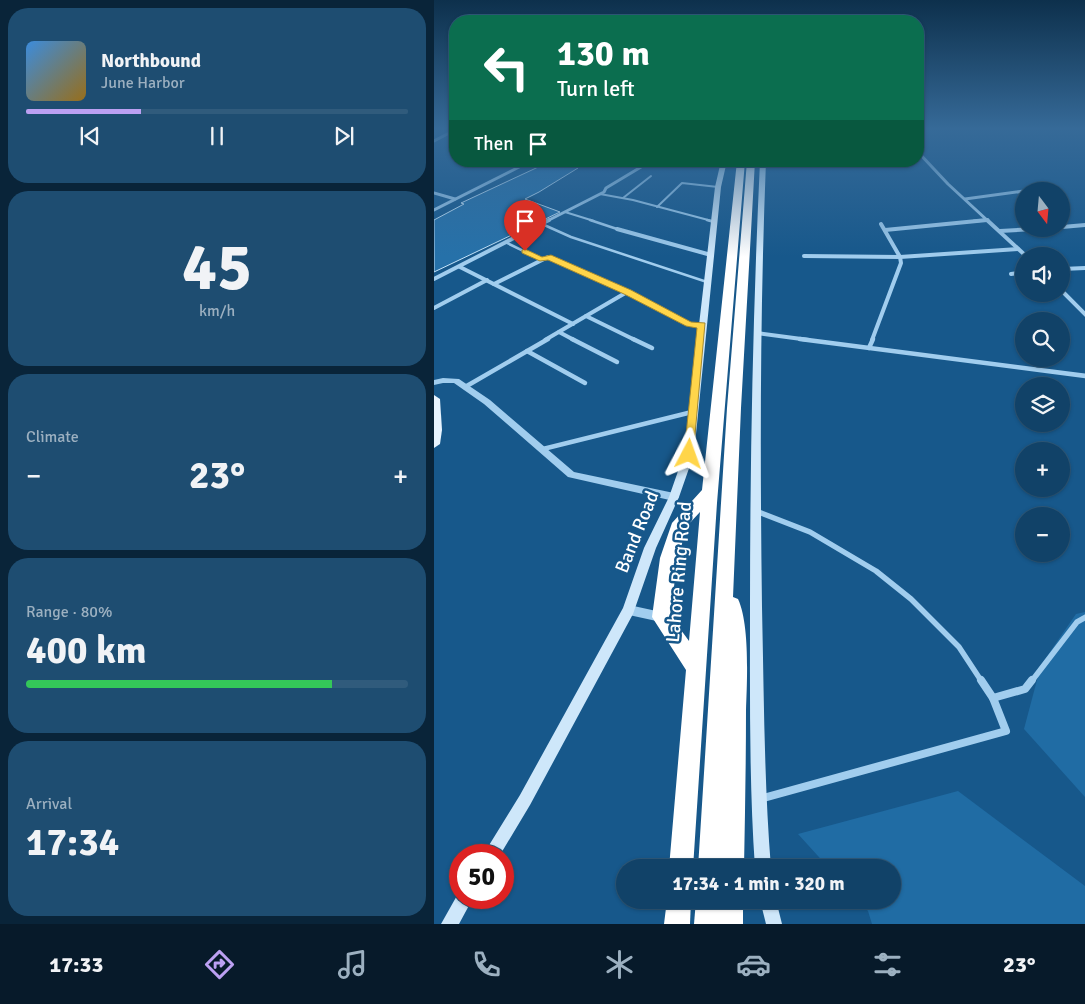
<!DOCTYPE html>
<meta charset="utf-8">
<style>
:root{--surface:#114268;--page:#1e4d71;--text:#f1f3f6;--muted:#9cb0c0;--line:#305b7c;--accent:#bca0f2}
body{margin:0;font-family:Signika,sans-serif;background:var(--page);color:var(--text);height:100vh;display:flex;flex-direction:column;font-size:19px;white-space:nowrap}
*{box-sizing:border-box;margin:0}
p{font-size:16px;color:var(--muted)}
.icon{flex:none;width:28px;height:28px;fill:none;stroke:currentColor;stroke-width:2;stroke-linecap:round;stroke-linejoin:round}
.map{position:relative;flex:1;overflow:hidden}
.sheet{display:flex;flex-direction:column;gap:8px;padding:8px;background:#092439;width:434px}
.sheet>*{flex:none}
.top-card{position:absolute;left:15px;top:15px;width:475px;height:152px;border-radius:20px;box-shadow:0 1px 4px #0004,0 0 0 1px var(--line);background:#0b6e4f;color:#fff;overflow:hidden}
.needle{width:32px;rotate:164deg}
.tools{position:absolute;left:581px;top:182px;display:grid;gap:10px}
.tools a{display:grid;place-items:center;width:55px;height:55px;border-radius:50%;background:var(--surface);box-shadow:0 1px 4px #0004,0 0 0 1px var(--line);font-size:25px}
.speed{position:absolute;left:15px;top:844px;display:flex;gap:10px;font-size:25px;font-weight:700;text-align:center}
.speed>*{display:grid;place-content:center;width:65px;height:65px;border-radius:50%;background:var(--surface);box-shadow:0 1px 4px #0004,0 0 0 1px var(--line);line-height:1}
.speed .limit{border:8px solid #d22;background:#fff;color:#111}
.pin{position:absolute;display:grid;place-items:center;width:42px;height:42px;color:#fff;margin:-51px -21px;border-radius:50% 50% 50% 0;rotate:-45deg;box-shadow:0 0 5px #0007}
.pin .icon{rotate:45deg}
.me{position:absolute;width:55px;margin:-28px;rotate:4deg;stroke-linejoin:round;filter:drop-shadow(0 0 4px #0008)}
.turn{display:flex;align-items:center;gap:18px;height:105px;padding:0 25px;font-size:22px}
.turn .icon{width:65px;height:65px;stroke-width:2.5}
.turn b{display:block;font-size:35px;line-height:42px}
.then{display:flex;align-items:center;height:48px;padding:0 25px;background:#0003;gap:10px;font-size:19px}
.big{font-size:38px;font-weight:700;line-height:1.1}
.sheet .widget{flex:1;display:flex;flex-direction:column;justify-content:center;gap:8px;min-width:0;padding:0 18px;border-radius:20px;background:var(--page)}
.sheet .dial{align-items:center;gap:0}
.dial b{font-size:65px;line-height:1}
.song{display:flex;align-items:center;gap:15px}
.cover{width:60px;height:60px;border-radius:8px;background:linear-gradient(135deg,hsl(210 70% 55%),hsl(40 70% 35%))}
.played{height:5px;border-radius:2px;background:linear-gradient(90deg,var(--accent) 30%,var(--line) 30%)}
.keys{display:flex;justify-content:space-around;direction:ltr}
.heat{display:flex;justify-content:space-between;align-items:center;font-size:28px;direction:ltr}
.charge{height:8px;border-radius:4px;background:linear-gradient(90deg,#34c759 80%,var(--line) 0)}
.trip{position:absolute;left:182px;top:859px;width:285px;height:50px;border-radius:25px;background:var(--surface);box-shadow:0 1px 4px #0004,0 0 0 1px var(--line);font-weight:700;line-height:50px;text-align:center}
.tab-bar{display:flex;height:80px;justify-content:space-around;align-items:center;background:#071a2a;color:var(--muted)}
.tab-bar .icon{width:35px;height:35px}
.tab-bar .current{color:var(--accent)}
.tab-bar b{font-size:22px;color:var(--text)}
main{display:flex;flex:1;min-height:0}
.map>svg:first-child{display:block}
.green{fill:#206ca4}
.building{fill:#2671a9;stroke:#c7e5fa}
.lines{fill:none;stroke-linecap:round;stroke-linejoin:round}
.service-far1{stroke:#a1cdee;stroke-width:2}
.service{stroke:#a1cdee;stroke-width:2.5}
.minor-far4{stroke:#a1cdee;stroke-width:3}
.minor-far3{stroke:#a1cdee;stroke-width:4}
.minor-far2{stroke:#a1cdee;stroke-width:4.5}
.minor-far1{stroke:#a1cdee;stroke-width:5.5}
.minor{stroke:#a1cdee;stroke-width:8}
.tertiary{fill:#a1cdee;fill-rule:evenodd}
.secondary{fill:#cee7fa;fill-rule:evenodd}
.primary{fill:#e8f4ff;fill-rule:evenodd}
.motorway{fill:#fff;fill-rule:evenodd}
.route{fill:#ffd54a;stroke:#a68a30}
.labels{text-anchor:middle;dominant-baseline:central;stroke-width:5;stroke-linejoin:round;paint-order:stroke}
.street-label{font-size:19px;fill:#fff;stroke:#17588b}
</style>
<main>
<section class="sheet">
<div class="widget">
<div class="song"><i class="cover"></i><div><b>Northbound</b><p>June Harbor</p></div></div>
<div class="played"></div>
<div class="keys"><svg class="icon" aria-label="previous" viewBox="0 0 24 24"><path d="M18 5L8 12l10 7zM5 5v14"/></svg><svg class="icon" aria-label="pause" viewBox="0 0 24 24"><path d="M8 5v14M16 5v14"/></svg><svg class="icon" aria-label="next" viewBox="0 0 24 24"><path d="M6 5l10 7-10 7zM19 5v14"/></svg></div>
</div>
<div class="widget dial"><b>45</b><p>km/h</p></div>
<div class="widget"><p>Climate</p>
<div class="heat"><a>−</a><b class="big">23°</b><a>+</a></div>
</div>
<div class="widget"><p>Range · 80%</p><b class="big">400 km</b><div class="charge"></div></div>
<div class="widget"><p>Arrival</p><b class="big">17:34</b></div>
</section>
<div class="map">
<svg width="652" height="924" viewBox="0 0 652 924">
<rect width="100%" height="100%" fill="#17588b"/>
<!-- green -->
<g class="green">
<polygon points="651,612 651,797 590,729 607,665 642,614"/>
<polygon points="524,791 651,886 651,924 438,924 434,911 424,900 459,900 459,868 394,867 364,834"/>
</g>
<!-- building -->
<polygon class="building" points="115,162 144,168 105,192 91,199 126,212 0,272 0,220 30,204 27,203"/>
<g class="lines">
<!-- service-far1 -->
<g class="service-far1">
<polyline points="166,194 199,200 278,221"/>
<polyline points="189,198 217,176"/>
<polyline points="223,207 248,183 284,187"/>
<polyline points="131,212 160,221"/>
</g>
<!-- service -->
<g class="service">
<polyline points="156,220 183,229"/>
<polyline points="273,220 280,222"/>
<polyline points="108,224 137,237 273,282"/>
<polyline points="73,243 108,260"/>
</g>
<!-- minor-far4 -->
<g class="minor-far4">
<polyline points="0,141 21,130"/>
<polyline points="484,152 514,184 554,221"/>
<polyline points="0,193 21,199"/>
<polyline points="531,199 620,187"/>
<polyline points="0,210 97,161"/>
<polyline points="113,221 170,192 172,188 217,161"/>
<polyline points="540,221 554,220"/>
</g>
<!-- minor-far3 -->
<g class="minor-far3">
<polyline points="553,220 592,256"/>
<polyline points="628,227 652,225"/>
<polyline points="183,229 277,255"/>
<polyline points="451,230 553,220"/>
<polyline points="566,231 600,229"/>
<polyline points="370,256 466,257 584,249"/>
<polyline points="26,267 139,324"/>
<polyline points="628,269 652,268"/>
<polyline points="577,274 590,272"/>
<polyline points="0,279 115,220"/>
<polyline points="60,284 114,257 193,292 256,325 268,325"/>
<polyline points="628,291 652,315"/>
<polyline points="0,308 53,280"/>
<polyline points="152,316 201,340"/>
<polyline points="125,332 140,340"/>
<polyline points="323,333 375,340"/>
<polyline points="111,340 193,292"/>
<polyline points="438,340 467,263 466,257 447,224"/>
</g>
<!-- minor-far2 -->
<g class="minor-far2">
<polyline points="138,339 183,362"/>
<polyline points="199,339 218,348"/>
<polyline points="366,339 652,376"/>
<polyline points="435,348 439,339"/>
<polyline points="93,351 151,383"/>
<polyline points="31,387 114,339"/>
<polyline points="109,449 258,412"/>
</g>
<!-- minor-far1 -->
<g class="minor-far1">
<polyline points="322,511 376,532 442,571 477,599 525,647 548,682"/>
<polyline points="597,682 643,622 652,617"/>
</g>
<!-- minor -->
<g class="minor">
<polyline points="559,698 591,689 598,680"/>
<polyline points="326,799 572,731 559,698 547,680"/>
</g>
<!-- tertiary -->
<g class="tertiary">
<polygon points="9,378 25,379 56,400 140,472 240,493 243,494 245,497 243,500 240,501 134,477 50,404 20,383 9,383 0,385 0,380"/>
<polygon points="195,605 227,612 231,614 232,617 231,620 227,622 195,615 191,613 190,610 191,607"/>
</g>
<!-- secondary -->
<g class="secondary">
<polygon points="287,161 293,161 287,187 260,454 245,497 222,548 199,614 96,805 66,855 49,855 86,795 189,608 210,548 235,497 250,454 281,187"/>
<path d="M326,161H332C326,310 326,458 328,607C330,694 330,781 337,868H321C315,781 316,694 316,607C316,458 319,310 326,161Z"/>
<polygon points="25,892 26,898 39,898 25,924 7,924"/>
<polygon points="326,900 342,900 348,924 332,924"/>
</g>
<!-- primary -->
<polygon class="primary" points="0,395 6,399 8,430 6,444 0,448"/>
<!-- motorway -->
<g class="motorway">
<path d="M303,161H311L283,503L259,868H235L252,670L218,617L226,558L238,523L268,490ZM266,512L255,641L236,615L244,558L253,526Z"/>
<path d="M313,161H321L307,408L299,597L304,599C316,625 313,681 312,710C312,762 311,815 310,868H264L293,408Z"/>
<polygon points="233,900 257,900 256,924 230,924"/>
<polygon points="262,900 309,900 309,924 260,924"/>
</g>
</g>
<!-- sky -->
<linearGradient id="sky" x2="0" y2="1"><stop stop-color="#0d304c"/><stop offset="0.5" stop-color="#366a98"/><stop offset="1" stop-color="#366a98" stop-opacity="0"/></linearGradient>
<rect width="652" height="257" fill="url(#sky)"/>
<!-- route -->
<polygon class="route" points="91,249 108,257 117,255 197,290 257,322 271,323 259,457 255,459 250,454 263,328 252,326 190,294 114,260 106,261 88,253 88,250"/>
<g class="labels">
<!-- street labels -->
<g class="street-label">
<text transform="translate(203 532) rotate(-68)">Band Road</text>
<text transform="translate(245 572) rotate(-85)">Lahore Ring Road</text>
</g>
</g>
</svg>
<div class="tools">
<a><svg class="needle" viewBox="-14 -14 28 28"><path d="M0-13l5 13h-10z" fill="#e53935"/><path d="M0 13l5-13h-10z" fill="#9cb0c0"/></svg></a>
<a><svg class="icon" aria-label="sound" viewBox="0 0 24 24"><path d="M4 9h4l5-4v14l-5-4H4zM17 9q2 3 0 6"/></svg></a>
<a><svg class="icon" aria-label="search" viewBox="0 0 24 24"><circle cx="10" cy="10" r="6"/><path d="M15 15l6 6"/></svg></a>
<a><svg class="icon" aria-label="layers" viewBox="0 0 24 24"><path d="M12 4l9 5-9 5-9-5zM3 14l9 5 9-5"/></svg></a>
<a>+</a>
<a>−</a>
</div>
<div class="speed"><div class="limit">50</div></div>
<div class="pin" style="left:91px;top:251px;background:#d93025"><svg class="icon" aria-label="arrive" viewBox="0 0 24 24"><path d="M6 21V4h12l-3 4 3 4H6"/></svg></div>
<svg class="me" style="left:255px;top:454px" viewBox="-20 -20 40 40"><path d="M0-17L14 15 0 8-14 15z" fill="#ffd54a" stroke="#fff" stroke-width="4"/></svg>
<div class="trip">17:34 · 1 min · 320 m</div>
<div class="top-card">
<div class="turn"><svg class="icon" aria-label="left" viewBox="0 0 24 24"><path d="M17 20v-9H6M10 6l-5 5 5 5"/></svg><div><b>130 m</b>Turn left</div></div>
<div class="then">Then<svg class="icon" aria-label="arrive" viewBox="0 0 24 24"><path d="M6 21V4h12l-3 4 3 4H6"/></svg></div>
</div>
</div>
</main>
<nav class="tab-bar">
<b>17:33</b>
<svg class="icon current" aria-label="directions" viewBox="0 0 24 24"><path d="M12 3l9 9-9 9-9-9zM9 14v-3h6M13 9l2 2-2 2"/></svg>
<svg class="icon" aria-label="music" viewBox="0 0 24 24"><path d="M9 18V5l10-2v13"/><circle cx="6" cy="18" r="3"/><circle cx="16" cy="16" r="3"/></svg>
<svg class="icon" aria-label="phone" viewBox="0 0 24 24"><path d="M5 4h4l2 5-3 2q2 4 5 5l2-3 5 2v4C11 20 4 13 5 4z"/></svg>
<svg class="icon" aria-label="climate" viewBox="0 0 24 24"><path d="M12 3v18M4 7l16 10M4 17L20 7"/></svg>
<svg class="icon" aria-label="car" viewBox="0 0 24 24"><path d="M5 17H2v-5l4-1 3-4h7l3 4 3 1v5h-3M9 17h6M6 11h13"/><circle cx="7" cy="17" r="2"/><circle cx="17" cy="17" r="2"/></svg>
<svg class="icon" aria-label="filters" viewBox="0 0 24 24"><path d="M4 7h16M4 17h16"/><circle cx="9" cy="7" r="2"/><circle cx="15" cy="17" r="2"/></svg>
<b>23°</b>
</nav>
